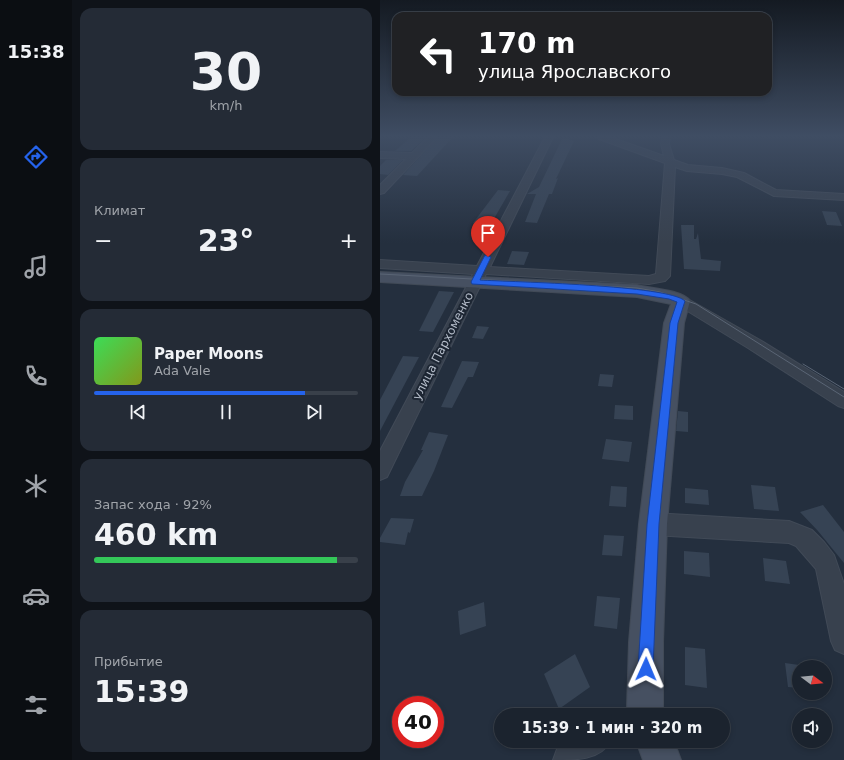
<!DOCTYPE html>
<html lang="ru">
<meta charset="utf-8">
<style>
:root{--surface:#1b232e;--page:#242b36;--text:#f1f3f6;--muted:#a0a4aa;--line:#39404a;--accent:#2563eb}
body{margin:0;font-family:"DejaVu Sans",sans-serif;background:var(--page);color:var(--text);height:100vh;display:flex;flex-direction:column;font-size:15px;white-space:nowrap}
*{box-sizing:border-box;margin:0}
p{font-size:13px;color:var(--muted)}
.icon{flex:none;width:22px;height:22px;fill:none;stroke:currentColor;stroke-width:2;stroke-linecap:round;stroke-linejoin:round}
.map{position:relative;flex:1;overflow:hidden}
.drawer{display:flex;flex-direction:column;gap:8px;padding:8px;background:#0f1319;width:308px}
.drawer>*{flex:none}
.top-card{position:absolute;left:12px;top:12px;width:380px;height:84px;border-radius:12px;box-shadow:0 2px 6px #0003,0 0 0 1px var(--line);background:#202124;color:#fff;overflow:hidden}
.needle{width:26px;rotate:106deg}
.fabs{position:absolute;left:412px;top:660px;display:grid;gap:8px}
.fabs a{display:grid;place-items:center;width:40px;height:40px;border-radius:50%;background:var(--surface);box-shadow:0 2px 6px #0003,0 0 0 1px var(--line);font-size:20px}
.speed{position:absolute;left:12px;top:696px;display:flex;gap:8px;font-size:20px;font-weight:700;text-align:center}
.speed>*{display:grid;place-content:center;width:52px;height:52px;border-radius:50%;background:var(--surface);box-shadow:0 2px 6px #0003,0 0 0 1px var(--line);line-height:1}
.speed .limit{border:6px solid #d22;background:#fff;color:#111}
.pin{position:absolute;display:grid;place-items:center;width:34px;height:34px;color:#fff;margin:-41px -17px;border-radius:50% 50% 50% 0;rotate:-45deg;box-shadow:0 0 4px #0007}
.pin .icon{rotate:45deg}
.me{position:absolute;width:44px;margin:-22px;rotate:1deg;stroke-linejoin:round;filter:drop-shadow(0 0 3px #0008)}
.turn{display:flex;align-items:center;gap:14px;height:84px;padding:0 20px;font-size:18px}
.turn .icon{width:52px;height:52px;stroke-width:2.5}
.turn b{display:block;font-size:28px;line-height:34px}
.big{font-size:30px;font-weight:600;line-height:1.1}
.drawer .widget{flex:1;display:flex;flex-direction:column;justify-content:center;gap:6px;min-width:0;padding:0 14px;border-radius:12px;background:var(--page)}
.drawer .dial{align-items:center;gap:0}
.dial b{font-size:52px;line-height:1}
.song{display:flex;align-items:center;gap:12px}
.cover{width:48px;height:48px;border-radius:6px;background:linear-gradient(135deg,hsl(130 70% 55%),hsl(70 70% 35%))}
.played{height:4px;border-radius:2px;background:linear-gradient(90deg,var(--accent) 80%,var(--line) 80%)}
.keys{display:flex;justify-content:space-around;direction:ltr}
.heat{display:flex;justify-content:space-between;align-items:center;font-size:22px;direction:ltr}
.charge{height:6px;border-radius:3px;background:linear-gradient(90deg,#34c759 92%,var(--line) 0)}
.trip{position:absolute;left:114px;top:708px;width:236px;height:40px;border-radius:20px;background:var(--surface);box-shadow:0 2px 6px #0003,0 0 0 1px var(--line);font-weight:600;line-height:40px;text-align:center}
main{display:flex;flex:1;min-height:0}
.dock{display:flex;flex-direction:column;width:72px;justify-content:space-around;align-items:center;background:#0b0e12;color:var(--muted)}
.dock .icon{width:28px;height:28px}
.dock .active{color:var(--accent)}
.dock b{font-size:18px;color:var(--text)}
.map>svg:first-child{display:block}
.building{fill:#364354}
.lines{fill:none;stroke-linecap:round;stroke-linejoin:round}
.street-casing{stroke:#414a57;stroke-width:2}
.secondary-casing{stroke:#414a57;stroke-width:2}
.street{fill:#38414e;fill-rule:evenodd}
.secondary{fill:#465061;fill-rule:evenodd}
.tram{stroke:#5a6575;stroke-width:1}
.route{fill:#2563eb;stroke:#184099}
.labels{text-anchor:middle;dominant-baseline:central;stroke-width:4;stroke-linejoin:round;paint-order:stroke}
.street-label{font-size:12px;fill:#b4bcc9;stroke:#1d2633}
</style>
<main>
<nav class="dock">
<b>15:38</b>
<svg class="icon active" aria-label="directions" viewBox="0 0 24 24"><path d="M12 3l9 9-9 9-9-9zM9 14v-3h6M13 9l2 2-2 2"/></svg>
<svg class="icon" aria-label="music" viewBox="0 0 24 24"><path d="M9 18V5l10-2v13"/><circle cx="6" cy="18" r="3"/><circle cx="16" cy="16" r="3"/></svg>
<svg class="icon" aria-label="phone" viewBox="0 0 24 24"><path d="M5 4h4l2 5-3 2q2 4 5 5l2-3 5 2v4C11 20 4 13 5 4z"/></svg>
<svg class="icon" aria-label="climate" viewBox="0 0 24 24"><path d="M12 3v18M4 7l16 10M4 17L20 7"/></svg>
<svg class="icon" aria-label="car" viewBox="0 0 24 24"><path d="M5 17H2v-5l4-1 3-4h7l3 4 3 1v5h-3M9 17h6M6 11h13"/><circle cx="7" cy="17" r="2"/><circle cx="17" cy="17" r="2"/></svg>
<svg class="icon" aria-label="filters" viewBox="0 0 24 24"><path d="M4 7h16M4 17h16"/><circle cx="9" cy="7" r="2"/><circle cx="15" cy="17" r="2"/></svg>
</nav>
<section class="drawer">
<div class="widget dial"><b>30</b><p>km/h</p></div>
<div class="widget"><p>Климат</p>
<div class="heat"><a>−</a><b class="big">23°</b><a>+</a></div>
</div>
<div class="widget">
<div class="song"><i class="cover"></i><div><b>Paper Moons</b><p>Ada Vale</p></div></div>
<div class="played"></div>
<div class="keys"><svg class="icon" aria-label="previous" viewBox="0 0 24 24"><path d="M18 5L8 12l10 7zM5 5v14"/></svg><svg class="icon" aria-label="pause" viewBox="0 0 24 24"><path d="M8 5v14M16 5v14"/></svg><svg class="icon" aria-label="next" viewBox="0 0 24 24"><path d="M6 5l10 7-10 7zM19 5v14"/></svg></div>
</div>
<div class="widget"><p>Запас хода · 92%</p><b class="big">460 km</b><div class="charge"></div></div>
<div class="widget"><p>Прибытие</p><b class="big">15:39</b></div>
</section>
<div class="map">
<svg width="464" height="760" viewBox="0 0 464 760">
<rect width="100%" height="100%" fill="#242f3e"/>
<!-- building -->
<g class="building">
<polygon points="31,137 46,137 31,151 15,151"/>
<polygon points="58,137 73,137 37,176 23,175"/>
<polygon points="183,137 194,141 176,179 178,178 172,194 169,194 157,223 145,222 156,194 147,194 159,187"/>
<polygon points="6,160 23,160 8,175 0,174 0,166"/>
<polygon points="118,190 130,191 108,229 93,223"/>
<polygon points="442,211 456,212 462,226 447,225"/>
<polygon points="301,225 314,225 314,239 316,239 318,233 321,259 341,261 340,271 304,269"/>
<polygon points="132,251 149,252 144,265 127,264"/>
<polygon points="59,291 74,292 53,332 39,331"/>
<polygon points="97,326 109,327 103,339 92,338"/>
<polygon points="23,356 39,357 0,431 0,400"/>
<polygon points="82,361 99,362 93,377 88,377 72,408 61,407"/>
<polygon points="220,374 234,375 232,387 218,386"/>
<polygon points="235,405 253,406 253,420 234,419"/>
<polygon points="298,411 308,412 308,432 296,431"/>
<polygon points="49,432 68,435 54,471 42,496 20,496 25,482 43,450 41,450"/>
<polygon points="226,439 252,442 249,462 222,459"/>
<polygon points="371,485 395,487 399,511 374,509"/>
<polygon points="231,486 247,487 246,507 229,506"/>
<polygon points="305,488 328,490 329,505 305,503"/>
<polygon points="443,505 464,532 464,563 438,531 420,512"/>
<polygon points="11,518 34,519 30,533 28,532 25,545 0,542 0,538"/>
<polygon points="224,535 244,536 242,556 222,555"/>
<polygon points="304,551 329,553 330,577 304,574"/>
<polygon points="383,558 406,561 410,584 385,581"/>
<polygon points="217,596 240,598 237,629 214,626"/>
<polygon points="104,602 106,626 80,635 78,611"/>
<polygon points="305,647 325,649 327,688 305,685"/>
<polygon points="195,654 210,687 179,709 164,674"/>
<polygon points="405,663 419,665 419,688 408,687"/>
</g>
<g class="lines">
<!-- street casing -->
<g class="street-casing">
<g id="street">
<polygon points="48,137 57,137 4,193 0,194 0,185 26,159 0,158 0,152 32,153"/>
<polygon points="165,137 173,137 110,267 269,276 276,274 285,163 219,139 218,137 230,137 284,156 281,144 282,137 290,137 289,144 294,160 308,165 342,168 364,173 396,190 464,194 464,200 394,196 357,177 342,174 307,171 295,167 290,276 285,281 269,284 106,274 7,477 0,480 0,451 93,274 0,268 0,260 97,266"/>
<polygon points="301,297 306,298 380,340 464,392 464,408 458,406 368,348 296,304 294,301 296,298"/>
<polygon points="273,513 409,521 432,530 444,542 454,555 464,584 464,654 455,650 451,641 436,569 416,546 409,543 273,535 265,531 262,524 265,517"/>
<path d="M190,741H231C220,760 197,760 173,760L177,749Z"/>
</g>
</g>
<!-- secondary casing -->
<g class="secondary-casing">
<g id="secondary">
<path d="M0,272L257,285C270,288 303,290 310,301L304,323L287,524L283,642V709L285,715H249L247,709L249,642L259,524L284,323L291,304L257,297L0,282Z"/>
<polygon points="256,741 294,741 301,760 263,760"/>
</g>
</g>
<!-- street -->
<use href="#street" class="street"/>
<!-- secondary -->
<use href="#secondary" class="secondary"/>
<!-- tram -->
<g class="tram">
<polyline points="0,274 257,288 280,292 316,304 464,397"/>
<polyline points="423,364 464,389"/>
</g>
</g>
<!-- sky -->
<linearGradient id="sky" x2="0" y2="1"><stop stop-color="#141a22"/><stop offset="0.56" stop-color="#3f4d63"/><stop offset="1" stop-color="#3f4d63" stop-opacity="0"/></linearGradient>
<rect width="464" height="243" fill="url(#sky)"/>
<!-- route -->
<path class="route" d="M105,255L111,257L100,280C131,282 289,285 305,301L298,323L279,524L273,669L271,674L266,676L261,674L258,669L267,524L290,323L297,302L289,299L257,294L92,284L91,282Z"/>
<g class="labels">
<!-- street labels -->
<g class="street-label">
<text transform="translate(63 346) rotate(-63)">улица Пархоменко</text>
</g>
</g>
</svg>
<div class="fabs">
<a><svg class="needle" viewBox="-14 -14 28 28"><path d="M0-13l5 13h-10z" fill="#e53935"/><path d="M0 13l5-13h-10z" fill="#a0a4aa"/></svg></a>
<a><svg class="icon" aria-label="sound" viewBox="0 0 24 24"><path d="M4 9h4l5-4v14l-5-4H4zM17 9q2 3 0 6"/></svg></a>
</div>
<div class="speed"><div class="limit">40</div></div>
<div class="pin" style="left:108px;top:257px;background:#d93025"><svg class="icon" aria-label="arrive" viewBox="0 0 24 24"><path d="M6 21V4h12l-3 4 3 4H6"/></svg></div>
<svg class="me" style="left:266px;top:669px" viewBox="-20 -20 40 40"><path d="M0-17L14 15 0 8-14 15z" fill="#2563eb" stroke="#fff" stroke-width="4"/></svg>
<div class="trip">15:39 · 1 мин · 320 m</div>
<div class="top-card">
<div class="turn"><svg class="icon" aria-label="left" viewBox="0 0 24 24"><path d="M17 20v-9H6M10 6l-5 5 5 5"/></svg><div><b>170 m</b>улица Ярославского</div></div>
</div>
</div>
</main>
